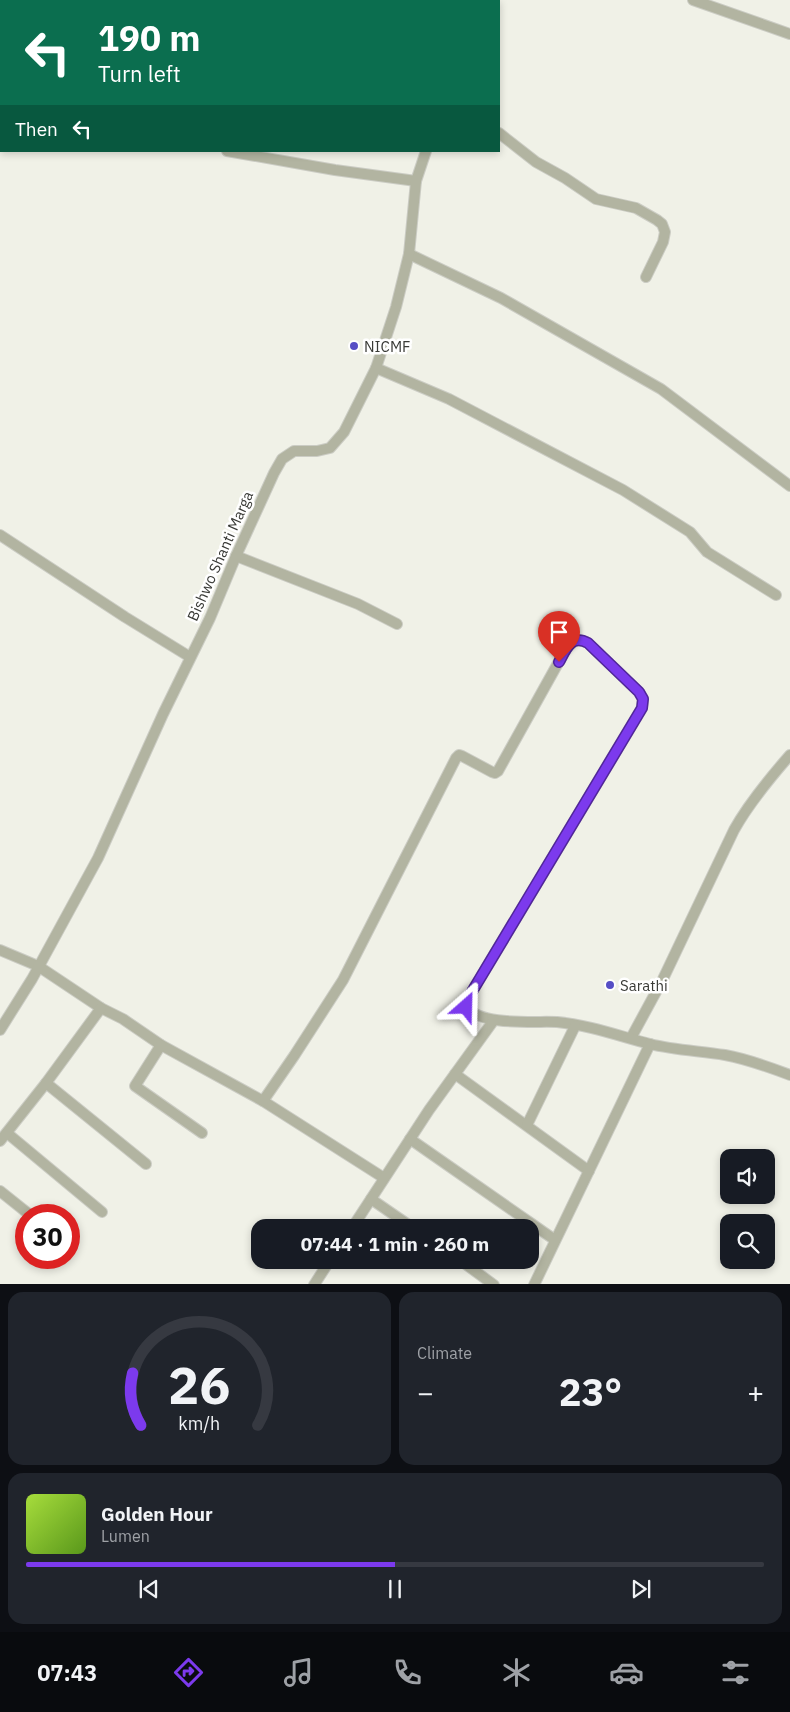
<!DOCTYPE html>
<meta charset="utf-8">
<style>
:root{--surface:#171b24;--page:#20242c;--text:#f1f3f6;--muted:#9ea1a6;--line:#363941;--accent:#7c3aed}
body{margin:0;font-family:"IBM Plex Sans",sans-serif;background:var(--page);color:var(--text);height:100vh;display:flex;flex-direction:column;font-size:19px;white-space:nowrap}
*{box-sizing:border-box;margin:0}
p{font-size:16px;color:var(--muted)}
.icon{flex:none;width:28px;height:28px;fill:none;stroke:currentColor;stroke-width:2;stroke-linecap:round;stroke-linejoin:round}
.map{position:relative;height:1284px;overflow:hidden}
.details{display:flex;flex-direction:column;gap:8px;padding:8px;background:#0d0f14;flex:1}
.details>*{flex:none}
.top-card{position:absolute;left:0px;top:0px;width:500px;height:152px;box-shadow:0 2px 8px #0003;background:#0b6e4f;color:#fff;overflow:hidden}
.controls{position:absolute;left:720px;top:1149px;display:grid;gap:10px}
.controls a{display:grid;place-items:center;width:55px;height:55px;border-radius:10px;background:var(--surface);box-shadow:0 2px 8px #0003;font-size:25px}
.speed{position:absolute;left:15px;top:1204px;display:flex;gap:10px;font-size:25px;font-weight:700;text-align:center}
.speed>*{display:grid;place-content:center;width:65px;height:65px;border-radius:50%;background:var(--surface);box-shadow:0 2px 8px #0003;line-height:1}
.speed .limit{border:8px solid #d22;background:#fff;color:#111}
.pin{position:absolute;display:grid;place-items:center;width:42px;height:42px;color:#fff;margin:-51px -21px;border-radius:50% 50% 50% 0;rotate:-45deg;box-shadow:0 0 5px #0007}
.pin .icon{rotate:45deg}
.me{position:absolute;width:55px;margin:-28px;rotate:25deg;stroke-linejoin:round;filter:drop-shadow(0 0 4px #0008)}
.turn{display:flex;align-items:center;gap:18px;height:105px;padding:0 15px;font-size:22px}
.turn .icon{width:65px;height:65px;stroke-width:2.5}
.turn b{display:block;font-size:35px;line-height:42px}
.then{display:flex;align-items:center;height:48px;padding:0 15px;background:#0003;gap:10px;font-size:19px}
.big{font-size:38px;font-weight:700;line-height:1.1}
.details .card{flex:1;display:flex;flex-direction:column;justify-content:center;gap:8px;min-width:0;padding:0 18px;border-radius:15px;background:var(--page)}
.details .dial{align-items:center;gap:0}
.dial svg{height:130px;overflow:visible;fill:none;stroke:var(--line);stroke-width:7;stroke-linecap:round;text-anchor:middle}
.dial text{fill:var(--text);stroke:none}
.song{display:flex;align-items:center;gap:15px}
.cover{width:60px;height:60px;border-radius:8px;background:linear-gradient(135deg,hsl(80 70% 55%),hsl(90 70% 35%))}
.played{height:5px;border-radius:2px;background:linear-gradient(90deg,var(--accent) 50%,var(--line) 50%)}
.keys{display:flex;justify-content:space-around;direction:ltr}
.heat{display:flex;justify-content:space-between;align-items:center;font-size:28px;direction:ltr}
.details .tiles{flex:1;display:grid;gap:8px;grid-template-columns:1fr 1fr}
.card:last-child{grid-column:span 2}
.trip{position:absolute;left:251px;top:1219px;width:288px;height:50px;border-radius:15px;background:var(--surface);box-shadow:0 2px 8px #0003;font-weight:700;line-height:50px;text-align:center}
.dock{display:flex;height:80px;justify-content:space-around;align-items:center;background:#090b0e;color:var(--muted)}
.dock .icon{width:35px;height:35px}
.dock .selected{color:var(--accent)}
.dock b{font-size:22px;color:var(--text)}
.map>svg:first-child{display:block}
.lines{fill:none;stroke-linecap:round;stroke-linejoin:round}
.street-casing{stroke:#cbccc4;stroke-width:12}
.street{stroke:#b2b4a1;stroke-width:10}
.route-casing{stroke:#51269a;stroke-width:12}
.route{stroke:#7c3aed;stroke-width:9}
.poi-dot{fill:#564ec5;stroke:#fff;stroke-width:2}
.labels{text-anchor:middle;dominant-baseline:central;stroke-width:5;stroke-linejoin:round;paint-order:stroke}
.poi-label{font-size:15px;fill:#393a36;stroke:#fff;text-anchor:start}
.street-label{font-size:15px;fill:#393a36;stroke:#fff}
</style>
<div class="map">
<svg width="790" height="1285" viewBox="0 0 790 1285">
<rect width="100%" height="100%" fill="#f0f1e7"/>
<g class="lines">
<!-- street casing -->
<g class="street-casing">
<g id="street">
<polyline points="693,0 790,34"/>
<polyline points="482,1 482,0"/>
<polyline points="0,84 1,84"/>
<polyline points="499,133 536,162 565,178 596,199 636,208 657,220 662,224 665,232 663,242 646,277"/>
<polyline points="227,151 335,170 416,181"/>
<polyline points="409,254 501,298 661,389 790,486"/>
<polyline points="376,368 449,399 623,490 690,532 707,552 776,595"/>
<polyline points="0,535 125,617 190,657"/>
<polyline points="236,556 358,604 397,624"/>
<polyline points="0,950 38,966 101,1008 123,1019 161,1045 263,1101 384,1178"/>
<polyline points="0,1030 32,979 98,858 163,714 210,618 236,556 274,473 282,459 294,451 317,451 330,448 344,432 376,368 396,307 409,254 416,181 426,151"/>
<path d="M631,1038L663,979L734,830C749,803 769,779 790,755"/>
<polyline points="161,1045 135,1086 202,1133"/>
<polyline points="455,1074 589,1171"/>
<polyline points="46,1083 146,1164"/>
<path d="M263,1101L294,1056L343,980L456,758L459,755L462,756L492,772L495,773L498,771L567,647C574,640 579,638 588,643L639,692L643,699L642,708L467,1000L466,1007C481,1026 534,1021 557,1022C589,1025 619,1036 650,1044C674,1050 700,1051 725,1055C747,1059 769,1067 790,1075"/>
<polyline points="527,1125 575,1026"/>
<polyline points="7,1133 102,1212"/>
<polyline points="410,1139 555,1240"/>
<polyline points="0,1141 46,1083 101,1008"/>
<polyline points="0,1191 30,1215"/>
<polyline points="371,1199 413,1228"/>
<polyline points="352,1228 429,1110 494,1020"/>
<polyline points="460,1260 494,1285"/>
<polyline points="314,1285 330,1260"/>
<polyline points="534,1285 650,1044"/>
</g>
</g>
<!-- street -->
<use href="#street" class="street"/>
</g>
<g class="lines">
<!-- route casing -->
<g class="route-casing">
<path id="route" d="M466,1007L467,1000L642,708L643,699L639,692L588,643C571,634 566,649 559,662"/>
</g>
<!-- route -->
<use href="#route" class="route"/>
</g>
<!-- markers -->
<g class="poi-dot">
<circle cx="354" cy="346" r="5"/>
<circle cx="610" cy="985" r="5"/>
</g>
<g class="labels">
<!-- poi labels -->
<g class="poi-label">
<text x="364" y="346">NICMF</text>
<text x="620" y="985">Sarathi</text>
</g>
<!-- street labels -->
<g class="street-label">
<text transform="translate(220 556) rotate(-66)">Bishwo Shanti Marga</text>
</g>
</g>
</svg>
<div class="controls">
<a><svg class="icon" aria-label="sound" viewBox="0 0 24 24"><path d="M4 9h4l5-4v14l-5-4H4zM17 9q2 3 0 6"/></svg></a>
<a><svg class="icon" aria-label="search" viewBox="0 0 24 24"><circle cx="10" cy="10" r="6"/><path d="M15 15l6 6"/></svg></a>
</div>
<div class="speed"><div class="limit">30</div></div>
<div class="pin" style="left:559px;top:662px;background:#d93025"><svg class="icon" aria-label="arrive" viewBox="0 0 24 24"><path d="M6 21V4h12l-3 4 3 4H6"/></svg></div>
<svg class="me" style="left:466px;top:1007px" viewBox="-20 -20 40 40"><path d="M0-17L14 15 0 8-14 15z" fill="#7c3aed" stroke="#fff" stroke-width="4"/></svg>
<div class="trip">07:44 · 1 min · 260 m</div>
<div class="top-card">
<div class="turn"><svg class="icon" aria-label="left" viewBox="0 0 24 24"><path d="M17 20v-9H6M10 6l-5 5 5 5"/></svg><div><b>190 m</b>Turn left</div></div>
<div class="then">Then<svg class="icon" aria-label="left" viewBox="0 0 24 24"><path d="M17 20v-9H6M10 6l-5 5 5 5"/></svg></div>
</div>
</div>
<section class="details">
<div class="tiles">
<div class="card dial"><svg viewBox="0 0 100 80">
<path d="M14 69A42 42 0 1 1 86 69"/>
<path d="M14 69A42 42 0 0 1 9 37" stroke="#7c3aed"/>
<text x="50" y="56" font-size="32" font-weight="700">26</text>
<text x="50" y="72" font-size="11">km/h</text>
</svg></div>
<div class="card"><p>Climate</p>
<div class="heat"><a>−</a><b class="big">23°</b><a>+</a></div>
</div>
<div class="card">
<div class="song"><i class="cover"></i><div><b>Golden Hour</b><p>Lumen</p></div></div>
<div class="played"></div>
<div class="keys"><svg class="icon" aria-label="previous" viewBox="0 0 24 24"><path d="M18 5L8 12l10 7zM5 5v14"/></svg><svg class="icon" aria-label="pause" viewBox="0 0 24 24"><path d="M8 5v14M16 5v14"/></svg><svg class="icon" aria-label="next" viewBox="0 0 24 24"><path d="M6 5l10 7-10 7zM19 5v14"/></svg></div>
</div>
</div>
</section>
<nav class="dock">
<b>07:43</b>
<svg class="icon selected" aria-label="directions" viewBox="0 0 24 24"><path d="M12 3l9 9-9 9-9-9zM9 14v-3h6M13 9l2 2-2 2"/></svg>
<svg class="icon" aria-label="music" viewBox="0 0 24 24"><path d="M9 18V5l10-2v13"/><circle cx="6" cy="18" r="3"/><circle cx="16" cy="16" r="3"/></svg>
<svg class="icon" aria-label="phone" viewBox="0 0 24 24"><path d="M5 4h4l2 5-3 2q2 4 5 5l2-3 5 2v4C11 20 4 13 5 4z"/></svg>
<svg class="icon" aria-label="climate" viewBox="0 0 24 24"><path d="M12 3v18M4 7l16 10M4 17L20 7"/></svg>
<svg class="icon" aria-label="car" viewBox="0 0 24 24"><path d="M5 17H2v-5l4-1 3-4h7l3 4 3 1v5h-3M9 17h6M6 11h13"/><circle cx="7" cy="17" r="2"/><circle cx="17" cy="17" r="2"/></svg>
<svg class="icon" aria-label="filters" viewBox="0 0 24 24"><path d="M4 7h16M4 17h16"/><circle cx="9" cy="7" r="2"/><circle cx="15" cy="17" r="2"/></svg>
</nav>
